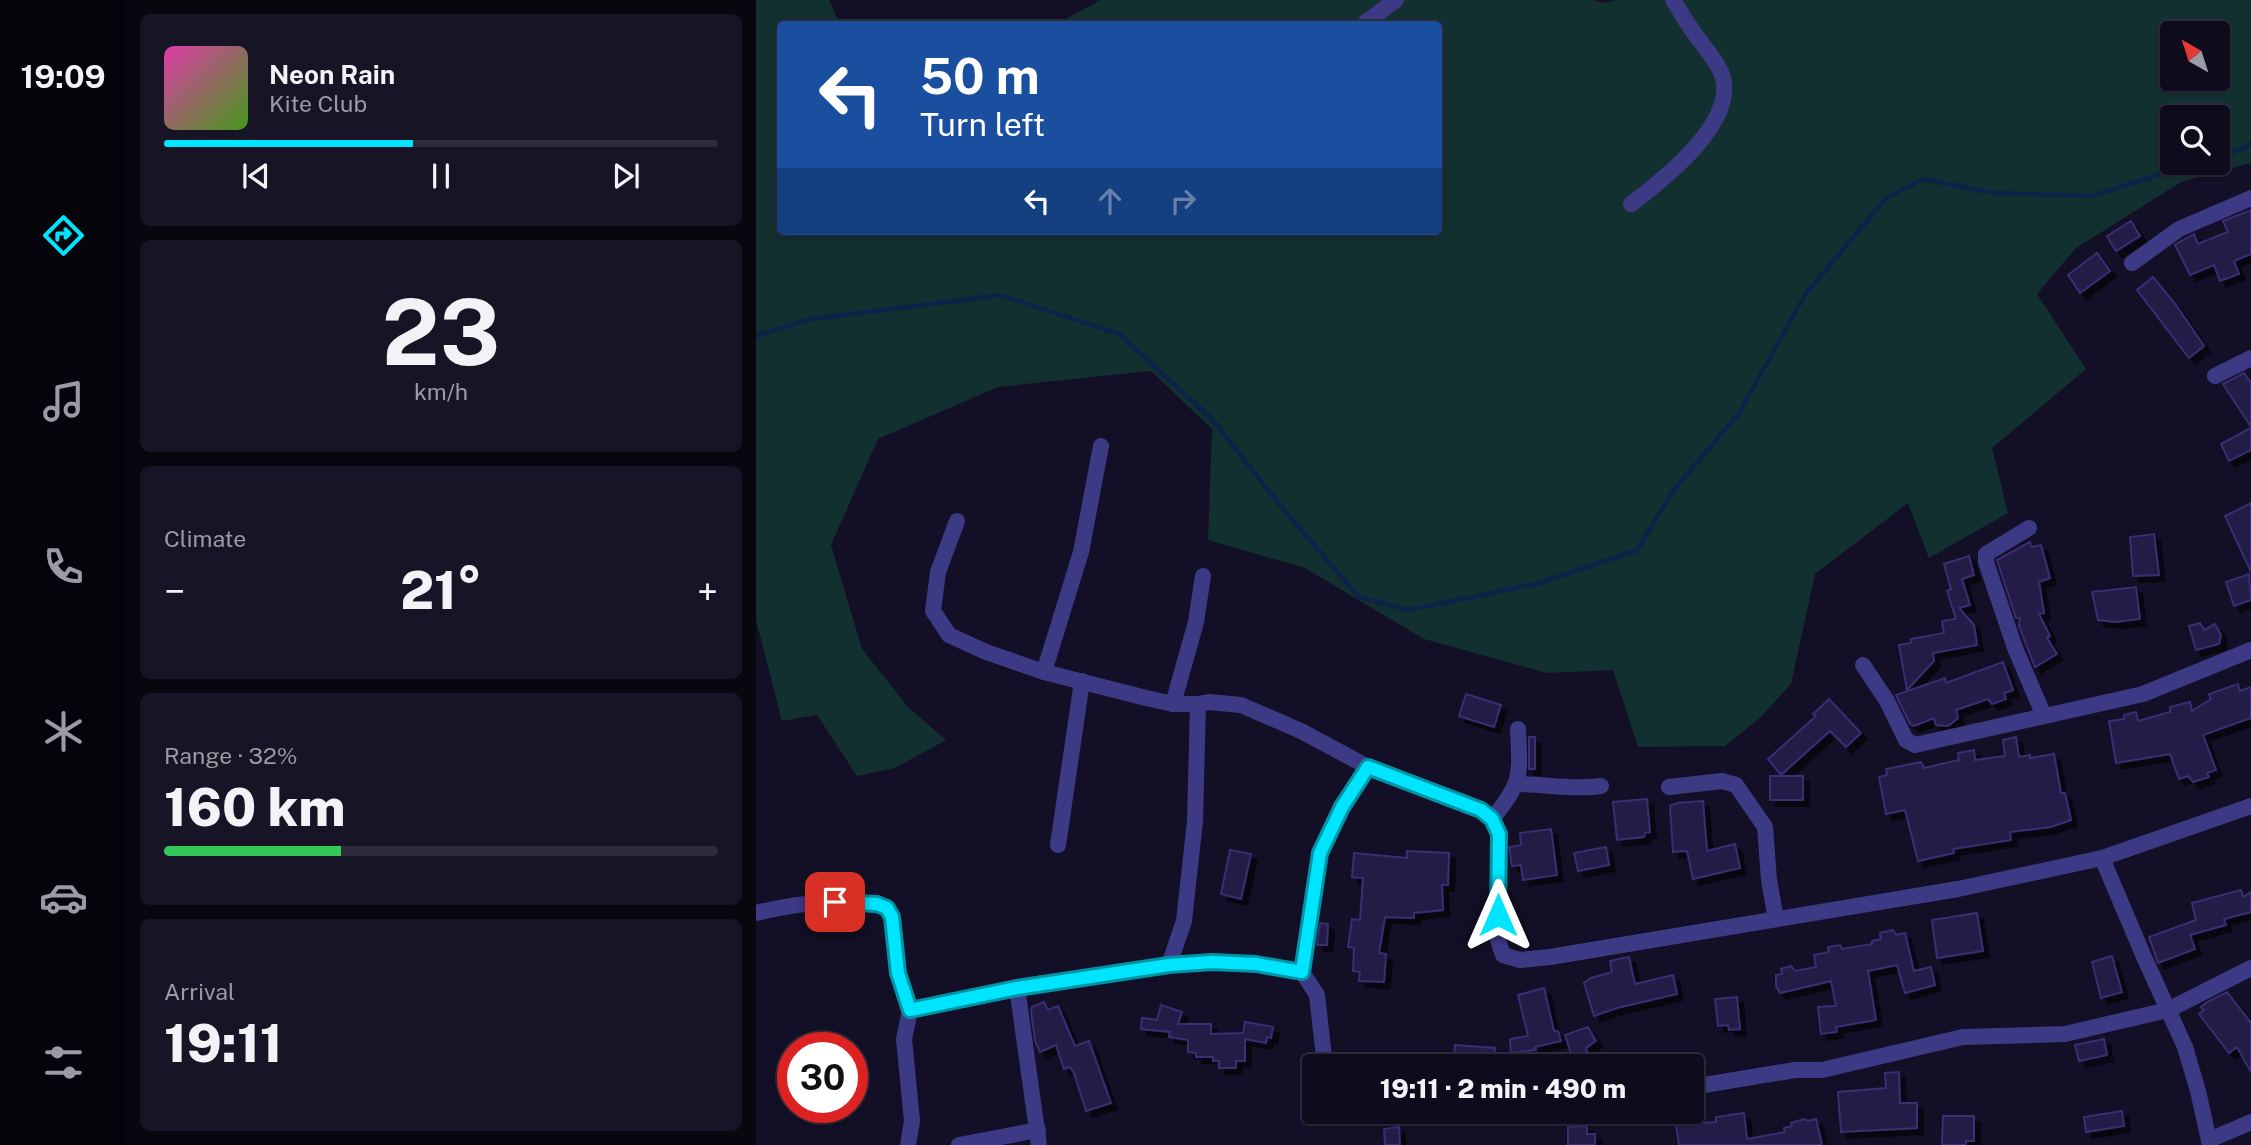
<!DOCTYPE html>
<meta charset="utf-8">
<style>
:root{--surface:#0e0b1c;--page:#171425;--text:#f1f3f6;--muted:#9b9ba3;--line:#2e2b3b;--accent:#00e5ff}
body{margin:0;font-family:"Public Sans",sans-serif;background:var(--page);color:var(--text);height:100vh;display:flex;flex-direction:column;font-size:26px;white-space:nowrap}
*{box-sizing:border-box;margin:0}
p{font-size:23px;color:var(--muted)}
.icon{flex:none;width:38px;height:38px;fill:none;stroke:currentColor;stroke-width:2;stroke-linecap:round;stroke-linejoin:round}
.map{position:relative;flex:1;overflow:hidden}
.drawer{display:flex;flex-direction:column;gap:14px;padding:14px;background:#08060f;width:630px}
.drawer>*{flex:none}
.banner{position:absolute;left:21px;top:21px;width:665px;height:214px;border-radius:7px;box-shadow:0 2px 5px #0004,0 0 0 2px var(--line);background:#1a4fa0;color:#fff;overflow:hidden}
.needle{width:46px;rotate:321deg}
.buttons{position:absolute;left:1404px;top:21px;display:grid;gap:14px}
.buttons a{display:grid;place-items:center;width:70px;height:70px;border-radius:7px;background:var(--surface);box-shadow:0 2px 5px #0004,0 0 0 2px var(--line);font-size:35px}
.speed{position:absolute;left:21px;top:1032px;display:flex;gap:14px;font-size:35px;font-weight:700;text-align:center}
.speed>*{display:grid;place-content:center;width:91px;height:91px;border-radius:50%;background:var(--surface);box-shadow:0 2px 5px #0004,0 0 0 2px var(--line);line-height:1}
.speed .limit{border:10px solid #d22;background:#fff;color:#111}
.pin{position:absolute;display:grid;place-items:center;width:60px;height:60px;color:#fff;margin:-30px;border-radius:14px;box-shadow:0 4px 10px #0006}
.me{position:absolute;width:77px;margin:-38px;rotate:0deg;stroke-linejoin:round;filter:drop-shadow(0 0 5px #0008)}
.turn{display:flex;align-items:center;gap:24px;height:147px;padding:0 28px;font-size:32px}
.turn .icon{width:91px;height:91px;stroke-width:2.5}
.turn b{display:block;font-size:49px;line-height:60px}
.lanes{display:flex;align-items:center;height:66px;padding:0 28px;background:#0003;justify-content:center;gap:35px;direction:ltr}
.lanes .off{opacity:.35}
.big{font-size:52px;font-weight:800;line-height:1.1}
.drawer .tile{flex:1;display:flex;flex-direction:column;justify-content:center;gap:10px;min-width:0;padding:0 24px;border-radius:10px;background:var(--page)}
.drawer .dial{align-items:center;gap:0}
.dial b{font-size:91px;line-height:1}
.song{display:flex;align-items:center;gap:21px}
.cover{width:84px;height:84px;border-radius:10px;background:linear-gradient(135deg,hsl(320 70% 55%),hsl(100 70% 35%))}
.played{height:7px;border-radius:4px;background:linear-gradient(90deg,var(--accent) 45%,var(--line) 45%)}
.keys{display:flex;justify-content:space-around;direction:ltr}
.heat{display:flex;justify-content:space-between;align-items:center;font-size:38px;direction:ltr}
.charge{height:10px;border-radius:5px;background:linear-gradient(90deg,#34c759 32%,var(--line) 0)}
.trip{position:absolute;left:546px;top:1054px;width:402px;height:70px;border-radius:7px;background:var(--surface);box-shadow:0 2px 5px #0004,0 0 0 2px var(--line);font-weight:800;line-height:70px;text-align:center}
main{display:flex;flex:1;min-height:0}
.menu{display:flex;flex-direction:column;width:126px;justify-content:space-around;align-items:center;background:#06040b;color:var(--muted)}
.menu .icon{width:49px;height:49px}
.menu .on{color:var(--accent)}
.menu b{font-size:32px;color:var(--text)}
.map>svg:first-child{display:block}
.green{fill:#12302f;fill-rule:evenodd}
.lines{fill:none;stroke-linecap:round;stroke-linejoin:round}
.stream{stroke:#0c2248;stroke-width:4.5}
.building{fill:#241b47;stroke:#3b2d73;stroke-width:2;filter:url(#shadow)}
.street{stroke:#3d3a85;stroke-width:16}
.route-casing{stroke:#0095a6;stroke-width:18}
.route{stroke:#00e5ff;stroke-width:12}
</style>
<main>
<nav class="menu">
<b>19:09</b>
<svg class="icon on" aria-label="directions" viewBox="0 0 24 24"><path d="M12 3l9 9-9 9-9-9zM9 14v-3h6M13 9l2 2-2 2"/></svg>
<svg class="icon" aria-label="music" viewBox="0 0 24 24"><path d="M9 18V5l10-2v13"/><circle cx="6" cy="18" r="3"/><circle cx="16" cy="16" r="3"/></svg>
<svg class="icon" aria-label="phone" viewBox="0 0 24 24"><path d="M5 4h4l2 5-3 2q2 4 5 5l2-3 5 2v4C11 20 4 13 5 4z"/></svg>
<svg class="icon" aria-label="climate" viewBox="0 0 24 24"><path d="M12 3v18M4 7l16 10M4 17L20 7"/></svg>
<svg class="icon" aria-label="car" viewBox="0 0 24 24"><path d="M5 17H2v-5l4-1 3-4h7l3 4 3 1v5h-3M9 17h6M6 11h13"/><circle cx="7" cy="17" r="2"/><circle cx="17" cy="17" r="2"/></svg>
<svg class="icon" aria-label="filters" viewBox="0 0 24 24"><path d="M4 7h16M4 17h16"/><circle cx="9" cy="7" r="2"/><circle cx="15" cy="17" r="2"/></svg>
</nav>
<section class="drawer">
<div class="tile">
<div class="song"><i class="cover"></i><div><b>Neon Rain</b><p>Kite Club</p></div></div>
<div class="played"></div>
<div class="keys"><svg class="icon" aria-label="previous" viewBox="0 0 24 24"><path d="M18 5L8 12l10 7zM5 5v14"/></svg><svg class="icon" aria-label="pause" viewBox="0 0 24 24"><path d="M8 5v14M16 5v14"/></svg><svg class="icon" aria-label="next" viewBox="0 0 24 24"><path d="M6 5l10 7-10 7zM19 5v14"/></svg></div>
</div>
<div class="tile dial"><b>23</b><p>km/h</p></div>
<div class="tile"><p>Climate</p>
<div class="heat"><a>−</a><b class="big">21°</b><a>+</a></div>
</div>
<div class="tile"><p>Range · 32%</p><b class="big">160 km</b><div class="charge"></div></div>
<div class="tile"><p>Arrival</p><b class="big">19:11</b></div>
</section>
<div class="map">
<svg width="1495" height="1145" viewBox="0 0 1495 1145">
<defs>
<filter id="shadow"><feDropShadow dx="6" dy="6" stdDeviation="0" flood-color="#0009"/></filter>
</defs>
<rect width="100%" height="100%" fill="#130f26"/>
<!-- green -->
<path class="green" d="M0,0H73L84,24H24V231H682V24H300L345,0H837L847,3L861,0H1495V163L1425,182L1320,248L1281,294L1330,369L1236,448L1252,513L1173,558L1152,503L1059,574L1035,684L1004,718L969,746L882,747L857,670L791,673L668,639L549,568L452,540L456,429L395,371L242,387L122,439L75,545L106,649L152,707L190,740L139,768L101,776L61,715L26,721L0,620ZM1416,33H1461V79H1416ZM1416,117H1461V163H1416Z"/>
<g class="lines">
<!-- stream -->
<g class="stream">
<polyline points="1461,156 1486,149 1495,143"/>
<polyline points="0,336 50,320 244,295 363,334 456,419 532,515 603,597 653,610 784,583 881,550 917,491 983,413 1049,295 1130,198 1167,179 1237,193 1336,196 1441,163"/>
</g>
</g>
<!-- building -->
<g class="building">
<polygon points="1495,210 1495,254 1478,261 1483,274 1464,281 1458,265 1434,275 1419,245 1438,234 1442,244 1472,232 1467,221"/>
<polygon points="1375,221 1384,236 1360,251 1351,236"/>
<polygon points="1341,253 1354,271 1324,293 1312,275"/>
<polygon points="1397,277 1420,305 1448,346 1433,358 1381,290"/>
<polygon points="1488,373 1495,383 1495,427 1467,384"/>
<polygon points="1495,428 1495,450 1473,461 1465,444"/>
<polygon points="1495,503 1495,572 1469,516"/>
<polygon points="1398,534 1403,575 1377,576 1374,537"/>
<polygon points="1274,542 1276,547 1285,545 1294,578 1283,582 1288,613 1283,614 1294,636 1291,638 1301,654 1279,667 1263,626 1264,618 1260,618 1241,560"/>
<polygon points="1213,556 1218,575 1206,579 1214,605 1203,608 1218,625 1221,645 1177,653 1178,661 1151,690 1143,645 1155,643 1155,639 1188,633 1186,621 1200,619 1191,591 1195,589 1188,564"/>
<polygon points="1493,574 1495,600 1478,606 1470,582"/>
<polygon points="1380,587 1384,619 1359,622 1342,620 1336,592"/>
<polygon points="1444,623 1448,630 1459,624 1465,635 1463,644 1440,650 1433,626"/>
<polygon points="1247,662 1257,690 1248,693 1250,699 1236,704 1232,699 1200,710 1202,718 1192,726 1180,725 1178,718 1158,726 1154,724 1140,695 1189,678 1190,683"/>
<polygon points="1482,684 1484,691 1495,687 1495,718 1447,735 1460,770 1451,773 1453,777 1437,782 1432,776 1423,779 1414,754 1360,763 1353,721 1368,719 1368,715 1380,712 1382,721 1414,712 1414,707 1434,702 1436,711 1455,699 1453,694"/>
<polygon points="710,694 745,705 738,727 703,716"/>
<polygon points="1073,699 1105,733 1090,747 1074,731 1025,775 1012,759 1060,716 1057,714"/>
<rect x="773" y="737" width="6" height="32"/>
<polygon points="1260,737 1263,757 1274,755 1274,758 1298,754 1305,793 1309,793 1315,820 1295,827 1254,832 1255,840 1197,849 1198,853 1162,861 1149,810 1130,814 1123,777 1131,775 1130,769 1165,762 1168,768 1203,760 1202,753 1218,750 1219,760 1249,756 1247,740"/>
<rect x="1014" y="776" width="33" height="24"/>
<polygon points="891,799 894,832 889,833 888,837 861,840 857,802"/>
<polygon points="947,801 951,851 979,844 984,868 937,879 931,851 917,852 914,806 921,803"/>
<polygon points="795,829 801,875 767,880 765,865 756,866 753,847 765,845 764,833"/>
<polygon points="850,847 853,865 822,871 818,853"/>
<polygon points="474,850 495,854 485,899 465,894"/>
<polygon points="651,851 693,853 692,885 686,885 687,910 658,913 658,918 629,917 623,953 630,954 628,982 603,981 604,972 597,971 598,948 592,947 596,919 604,920 607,878 596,877 598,853 651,858"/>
<polygon points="1485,890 1487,897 1495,892 1495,912 1468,919 1470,925 1434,935 1439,949 1402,963 1393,937 1440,920 1436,903"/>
<polygon points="1221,913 1227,951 1181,958 1176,920"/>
<polygon points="564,923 572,924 571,945 561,945"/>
<polygon points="1137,930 1140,935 1149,933 1158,971 1175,967 1179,985 1149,993 1141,965 1112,971 1120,1020 1080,1027 1081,1032 1065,1034 1062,1007 1080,1006 1075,981 1024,993 1020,986 1020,975 1026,974 1025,969 1035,966 1039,971 1060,967 1058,955 1073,952 1072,947 1084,945 1086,949 1116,944 1116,941 1125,939 1124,933"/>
<polygon points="1356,956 1366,992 1345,998 1336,962"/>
<polygon points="873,957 879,984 917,975 921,994 861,1008 838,1016 828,983 835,978 856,972 854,961"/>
<polygon points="788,988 798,1031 802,1031 805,1041 779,1047 780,1050 755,1053 754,1039 772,1036 762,995"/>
<polygon points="1471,992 1495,1023 1495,1072 1481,1047 1473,1053 1443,1014 1448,1010 1445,1007 1451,1002"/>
<polygon points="981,997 984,1029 973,1030 972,1025 962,1026 959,999"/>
<polygon points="288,1002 292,1010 302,1006 319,1046 333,1041 355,1103 330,1111 318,1073 314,1067 308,1069 300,1045 284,1052 279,1041 275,1011 276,1007"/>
<polygon points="405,1005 426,1012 422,1024 455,1024 455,1034 487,1033 489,1022 517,1027 515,1038 511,1037 510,1043 489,1039 489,1061 480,1061 480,1068 463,1068 463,1061 457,1061 457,1057 440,1057 440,1053 432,1052 432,1040 413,1037 414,1032 385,1029 386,1018 401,1020"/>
<polygon points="832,1027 840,1041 830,1048 836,1066 819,1066 809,1035"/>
<polygon points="1348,1039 1351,1055 1323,1061 1319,1045"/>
<polygon points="699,1045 739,1048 738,1066 697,1066"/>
<polygon points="1143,1072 1144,1103 1161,1103 1161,1128 1085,1132 1082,1092 1130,1088 1129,1073"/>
<polygon points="1366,1111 1368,1126 1330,1132 1328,1117"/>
<polygon points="988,1113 991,1139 1029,1132 1028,1128 1036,1126 1035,1123 1048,1119 1052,1121 1060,1119 1066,1145 923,1145 920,1125 960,1122 960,1117"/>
<polygon points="1187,1116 1218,1116 1218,1141 1210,1141 1210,1145 1186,1145"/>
<polygon points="831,1126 831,1134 839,1134 839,1145 812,1145 812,1127"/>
<polygon points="643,1127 644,1145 629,1145 628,1129"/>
</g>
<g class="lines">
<!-- street -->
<g class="street">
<polyline points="610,22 640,0"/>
<path d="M875,204C907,180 985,120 965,72C958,57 944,42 934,27C928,19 923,9 917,0"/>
<polyline points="1376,263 1423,229 1495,198"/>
<polyline points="1459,376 1495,358"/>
<polyline points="201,521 182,572 177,611 193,635 230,652 288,672 390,698 417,704 442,704 453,702 485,705 545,731 612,767 725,810 736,819 742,834 742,940 747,955 764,960 794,957 1202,889 1346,858 1495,806"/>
<polyline points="1273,528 1230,554 1230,562 1259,648 1288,716"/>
<polyline points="1107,665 1131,701 1150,740 1159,745 1387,694 1495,650"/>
<polyline points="288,672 325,552 345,446"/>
<polyline points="417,704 440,622 447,576"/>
<path d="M761,784C789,784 817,790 845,786"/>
<polyline points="913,787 966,781 980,785 1009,827 1013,880 1020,919"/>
<path d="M736,819C767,782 764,775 762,729"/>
<polyline points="302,845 326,681"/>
<polyline points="1346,858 1388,957 1429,1047 1442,1091 1454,1145"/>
<path d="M0,913C39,904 93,895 131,908L136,917L142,973L154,1010"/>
<polyline points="413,965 428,921 439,821 442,704"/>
<polyline points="261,987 283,1145"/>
<polyline points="569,1066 561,995 546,972 564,853 585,807 612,767"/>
<polyline points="936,1087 1039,1070 1066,1070 1207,1037 1309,1034 1412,1010 1495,968"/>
<polyline points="585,1111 590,1111"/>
<polyline points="1453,1140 1495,1122"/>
<polyline points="152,1145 156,1121 148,1039 154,1010 261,987 413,965 456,962 500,964 546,972"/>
<polyline points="203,1145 282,1130"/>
</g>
</g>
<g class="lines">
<!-- route casing -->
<g class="route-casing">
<polyline id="route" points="79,902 121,904 131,908 136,917 142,973 154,1010 261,988 413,965 456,962 500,964 546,972 564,853 586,807 612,767 725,810 736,819 743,834 742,915"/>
</g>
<!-- route -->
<use href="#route" class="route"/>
</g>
</svg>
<div class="buttons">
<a><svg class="needle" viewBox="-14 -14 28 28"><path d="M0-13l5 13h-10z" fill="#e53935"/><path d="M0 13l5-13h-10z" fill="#9b9ba3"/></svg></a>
<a><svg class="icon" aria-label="search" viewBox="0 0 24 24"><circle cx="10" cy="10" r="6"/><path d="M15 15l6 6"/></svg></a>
</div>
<div class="speed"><div class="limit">30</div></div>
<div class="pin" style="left:79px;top:902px;background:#d93025"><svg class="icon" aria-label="arrive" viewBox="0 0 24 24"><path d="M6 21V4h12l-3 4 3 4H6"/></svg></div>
<svg class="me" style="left:742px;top:915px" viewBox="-20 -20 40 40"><path d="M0-17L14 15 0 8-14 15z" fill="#00e5ff" stroke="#fff" stroke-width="4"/></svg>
<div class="trip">19:11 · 2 min · 490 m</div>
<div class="banner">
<div class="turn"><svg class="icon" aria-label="left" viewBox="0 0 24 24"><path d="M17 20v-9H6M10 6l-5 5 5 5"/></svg><div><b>50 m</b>Turn left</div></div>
<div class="lanes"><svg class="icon" aria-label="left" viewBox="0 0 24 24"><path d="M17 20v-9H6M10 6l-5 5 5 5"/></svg><svg class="icon off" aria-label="ahead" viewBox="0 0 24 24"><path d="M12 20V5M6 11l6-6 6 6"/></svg><svg class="icon off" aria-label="right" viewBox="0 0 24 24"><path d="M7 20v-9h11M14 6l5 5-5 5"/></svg></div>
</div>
</div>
</main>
